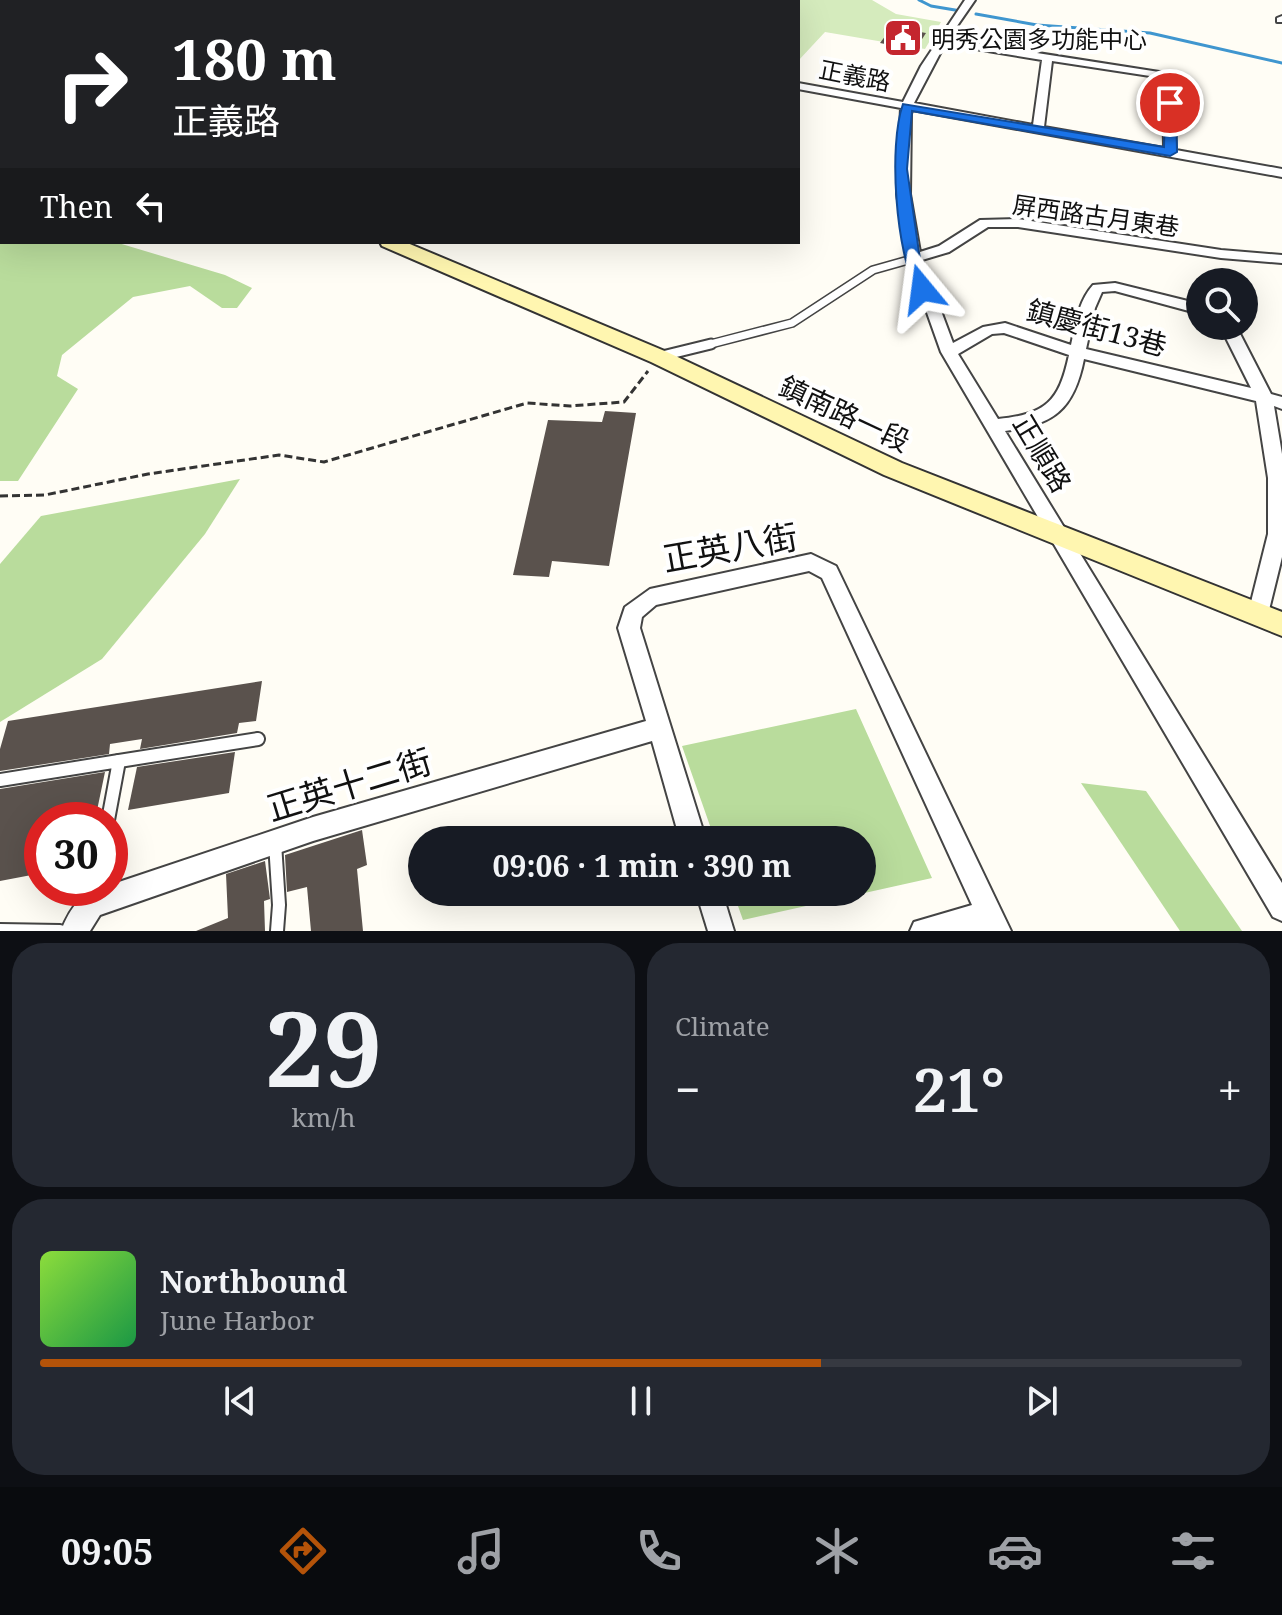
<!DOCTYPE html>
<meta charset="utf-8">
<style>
:root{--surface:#171b24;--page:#242831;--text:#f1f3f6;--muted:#9ea1a6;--line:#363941;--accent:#b45309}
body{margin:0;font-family:"Noto Serif","Noto Sans TC",serif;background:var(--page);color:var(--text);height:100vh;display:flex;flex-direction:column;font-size:30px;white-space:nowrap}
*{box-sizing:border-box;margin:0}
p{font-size:26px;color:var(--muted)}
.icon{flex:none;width:44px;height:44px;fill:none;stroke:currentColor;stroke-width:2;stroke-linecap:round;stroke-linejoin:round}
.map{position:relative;height:931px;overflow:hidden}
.details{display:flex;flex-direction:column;gap:12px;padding:12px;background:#0d0f14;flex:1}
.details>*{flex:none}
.top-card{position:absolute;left:0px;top:0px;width:800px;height:244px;box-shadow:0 8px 32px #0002;background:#202124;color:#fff;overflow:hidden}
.buttons{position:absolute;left:1186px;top:268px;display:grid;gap:16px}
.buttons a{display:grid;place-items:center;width:72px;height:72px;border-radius:50%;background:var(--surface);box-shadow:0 8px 32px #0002;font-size:40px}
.speed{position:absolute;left:24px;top:802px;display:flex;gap:16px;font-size:40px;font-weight:700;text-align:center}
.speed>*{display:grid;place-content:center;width:104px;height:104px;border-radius:50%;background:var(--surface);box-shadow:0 8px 32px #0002;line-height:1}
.speed .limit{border:12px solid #d22;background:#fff;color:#111}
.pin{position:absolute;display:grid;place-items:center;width:68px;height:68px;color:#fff;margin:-34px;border:4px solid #fff;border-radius:50%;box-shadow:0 2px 8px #0007}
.me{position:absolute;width:88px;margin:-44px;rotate:344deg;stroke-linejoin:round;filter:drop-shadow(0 0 6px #0008)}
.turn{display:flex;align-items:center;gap:28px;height:168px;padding:0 40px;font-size:36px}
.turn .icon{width:104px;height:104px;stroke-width:2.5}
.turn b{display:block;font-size:56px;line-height:68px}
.then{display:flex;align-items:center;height:76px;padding:0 40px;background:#0003;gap:16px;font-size:30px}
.big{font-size:60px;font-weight:700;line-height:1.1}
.details .card{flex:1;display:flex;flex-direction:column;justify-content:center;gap:12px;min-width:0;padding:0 28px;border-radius:32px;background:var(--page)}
.details .dial{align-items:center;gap:0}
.dial b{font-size:104px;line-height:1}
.song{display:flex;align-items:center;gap:24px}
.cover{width:96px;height:96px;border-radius:12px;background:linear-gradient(135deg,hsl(90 70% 55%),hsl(140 70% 35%))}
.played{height:8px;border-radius:4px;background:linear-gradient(90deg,var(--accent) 65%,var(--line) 65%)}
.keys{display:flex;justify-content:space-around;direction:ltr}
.heat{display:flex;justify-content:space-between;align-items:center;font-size:44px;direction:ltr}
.details .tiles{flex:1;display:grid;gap:12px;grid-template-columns:1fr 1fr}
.card:last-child{grid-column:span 2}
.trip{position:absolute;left:408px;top:826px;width:468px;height:80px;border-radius:40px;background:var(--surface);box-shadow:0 8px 32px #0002;font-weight:700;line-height:80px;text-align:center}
.tabs{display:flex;height:128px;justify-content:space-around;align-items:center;background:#090b0e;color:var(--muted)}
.tabs .icon{width:56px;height:56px}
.tabs .active{color:var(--accent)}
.tabs b{font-size:36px;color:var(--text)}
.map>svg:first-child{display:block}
.green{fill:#d5ebbd}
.forest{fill:#b9dc9c}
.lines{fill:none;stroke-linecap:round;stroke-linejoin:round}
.stream{stroke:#3f96cf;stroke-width:3}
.building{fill:#5a524d}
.lane-far2-casing{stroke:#444;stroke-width:10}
.lane-far1-casing{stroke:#444;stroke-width:13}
.lane-casing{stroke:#444;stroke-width:16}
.street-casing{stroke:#444;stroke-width:4}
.secondary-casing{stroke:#333;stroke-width:4}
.highway-casing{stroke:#222;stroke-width:4}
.path{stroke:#333;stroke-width:3;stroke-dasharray:8 4;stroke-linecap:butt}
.lane-far2{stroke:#fff;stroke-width:7}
.lane-far1{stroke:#fff;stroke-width:9}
.lane{stroke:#fff;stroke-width:12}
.street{fill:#fff;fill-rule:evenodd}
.secondary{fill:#fff6b0;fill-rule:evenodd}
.highway{fill:#f5a25d;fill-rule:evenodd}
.route{fill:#1a73e8;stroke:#114b97;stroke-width:2}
.labels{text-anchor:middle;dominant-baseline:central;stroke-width:8;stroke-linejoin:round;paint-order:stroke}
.far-poi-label{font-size:24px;fill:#111;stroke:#fff;text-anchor:start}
.far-street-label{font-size:24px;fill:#111;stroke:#fff}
.street-label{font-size:28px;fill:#111;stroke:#fff}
.near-street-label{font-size:34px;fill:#111;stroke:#fff}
</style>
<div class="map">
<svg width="1282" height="931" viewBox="0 0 1282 931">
<rect width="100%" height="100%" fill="#fffdf5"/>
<!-- green -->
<polygon class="green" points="756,0 872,0 896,14 941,22 925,49 825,32 798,61 798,2 754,2"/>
<!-- forest -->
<g class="forest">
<polygon points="0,239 2,242 115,242 225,275 252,288 237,308 222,308 190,286 133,297 62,355 57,376 78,389 18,481 0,481"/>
<polygon points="240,479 205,534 102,659 0,722 0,564 41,516"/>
<polygon points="856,709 932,878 743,920 733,892 862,892 862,840 715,840 682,746"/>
<polygon points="1081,783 1146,791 1242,931 1180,931"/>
</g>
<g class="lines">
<!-- stream -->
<g class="stream">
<polyline points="919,0 931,6 961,11"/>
<polyline points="976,14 1037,25 1150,33 1282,63"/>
</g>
</g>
<!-- building -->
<g class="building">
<polygon points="892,27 926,33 915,50 880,43"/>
<polygon points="605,411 636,413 609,566 552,561 549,577 513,575 548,420 602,422"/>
<polygon points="262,681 256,721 239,723 237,733 140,749 142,739 110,744 109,754 0,771 0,749 8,721"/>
<polygon points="235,752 229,793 128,810 137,767"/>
<polygon points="105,772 95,820 42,820 42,873 0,881 0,789"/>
<polygon points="362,830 367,865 357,869 363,931 311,931 307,887 287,892 285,855"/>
<polygon points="265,861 270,899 264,901 265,931 196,931 228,918 226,874"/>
</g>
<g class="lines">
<!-- lane-far2 casing -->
<g class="lane-far2-casing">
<polyline id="lane-far2" points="703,346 792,323 873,270 912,259"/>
</g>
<!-- lane-far1 casing -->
<g class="lane-far1-casing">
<polyline id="lane-far1" points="662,356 711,344"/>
</g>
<!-- lane casing -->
<g class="lane-casing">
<g id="lane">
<polyline points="119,761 258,739"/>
<polyline points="0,780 119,761 108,820"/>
<polyline points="275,843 279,905 277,931"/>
<polyline points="0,930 60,931"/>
</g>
</g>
<!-- street casing -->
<g class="street-casing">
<g id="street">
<polygon points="545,0 555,0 556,2 546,2"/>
<polygon points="640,0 650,0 638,2"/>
<polygon points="745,0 755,0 743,2"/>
<path d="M965,0H975L948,39L1172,74L1176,150L1282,169V177L912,110L911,114L910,194L920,252L939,246L980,220L1018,219L1221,250L1282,255V263L1221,258L1018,227H988L949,252L922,260L953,343L983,327L1005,323L1071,345C1076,323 1078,302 1093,285L1115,283L1200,304V314L1115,291L1102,292L1095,308L1086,349L1251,388L1220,326H1236L1271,394L1282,397V409L1274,406L1282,454V557L1268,614L1265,620L1258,623L1251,620L1248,614L1268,534V478L1256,401L1084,359C1074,409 1054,425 1005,431L1282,883V921L1273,917L941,352L909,262L905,259L907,256L897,194L901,108L798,89V83L903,102L921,66ZM945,44L1042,60L1033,125L914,103ZM1052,61L1163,78L1164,148L1044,127ZM1004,333L1069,355C1059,402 1046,414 998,419L958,354L992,334Z"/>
<polygon points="1282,16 1282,22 1277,22 1277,18"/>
<path d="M811,554L836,566L1011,931H910L914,922L972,905L822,578L809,571L656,605L642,617L640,628L706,840H680L652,741L313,841L100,915L90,931H61C70,908 83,888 110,888V885L313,817L646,721L618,628L625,607L650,589Z"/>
<polygon points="696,892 722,892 734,931 708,931"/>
</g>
</g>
<!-- secondary casing -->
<g class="secondary-casing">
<g id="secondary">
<polygon points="35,0 48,0 49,2 36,2"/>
<polygon points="380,242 405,242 667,352 902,463 1282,612 1282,636 884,475 651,362 382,246"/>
</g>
</g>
<!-- highway casing -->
<g class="highway-casing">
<polygon id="highway" points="0,16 2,16 0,27"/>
</g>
<!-- path -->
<polyline class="path" points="0,496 45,495 148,474 279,455 324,462 527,403 570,406 624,402 648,371"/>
<!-- lane-far2 -->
<use href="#lane-far2" class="lane-far2"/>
<!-- lane-far1 -->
<use href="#lane-far1" class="lane-far1"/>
<!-- lane -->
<use href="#lane" class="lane"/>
<!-- street -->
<use href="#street" class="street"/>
<!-- secondary -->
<use href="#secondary" class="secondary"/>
<!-- highway -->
<use href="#highway" class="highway"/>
</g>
<!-- route -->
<path class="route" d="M1170,100L1176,103L1177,152L1170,156L912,111L907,169L920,259L929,289L927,292H917C896,253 888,146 903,104L1164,147L1165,103Z"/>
<!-- icons -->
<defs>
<g id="civic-square" transform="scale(2)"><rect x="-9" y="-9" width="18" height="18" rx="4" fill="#c4262e" stroke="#fff"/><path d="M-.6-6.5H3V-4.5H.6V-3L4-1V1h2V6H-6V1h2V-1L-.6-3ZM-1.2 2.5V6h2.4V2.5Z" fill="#fff"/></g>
</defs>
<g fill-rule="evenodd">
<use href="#civic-square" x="903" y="38"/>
</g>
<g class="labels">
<!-- far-poi labels -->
<g class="far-poi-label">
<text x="931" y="38">明秀公園多功能中心</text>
</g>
<!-- far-street labels -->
<g class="far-street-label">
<text transform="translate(855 75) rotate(11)">正義路</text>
<text transform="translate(1096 215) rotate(8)">屏西路古月東巷</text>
</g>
<!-- street labels -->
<g class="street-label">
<text transform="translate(1097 327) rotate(15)">鎮慶街13巷</text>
<text transform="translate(845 413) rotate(25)">鎮南路一段</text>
<text transform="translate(1043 453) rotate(59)">正順路</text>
</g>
<!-- near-street labels -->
<g class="near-street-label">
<text transform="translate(730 547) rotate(-10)">正英八街</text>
<text transform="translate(349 784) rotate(-17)">正英十二街</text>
</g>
</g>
</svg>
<div class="buttons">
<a><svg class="icon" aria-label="search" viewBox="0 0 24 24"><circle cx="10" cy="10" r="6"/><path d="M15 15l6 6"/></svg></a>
</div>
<div class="speed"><div class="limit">30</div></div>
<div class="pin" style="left:1170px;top:103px;background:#d93025"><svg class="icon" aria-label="arrive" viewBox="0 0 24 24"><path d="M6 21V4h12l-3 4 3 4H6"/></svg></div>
<svg class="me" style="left:922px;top:289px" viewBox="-20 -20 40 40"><path d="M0-17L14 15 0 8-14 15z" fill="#1a73e8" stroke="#fff" stroke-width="4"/></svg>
<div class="trip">09:06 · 1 min · 390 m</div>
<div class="top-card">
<div class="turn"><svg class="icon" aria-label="right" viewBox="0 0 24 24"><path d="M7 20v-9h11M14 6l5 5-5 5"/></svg><div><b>180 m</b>正義路</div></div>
<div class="then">Then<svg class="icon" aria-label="left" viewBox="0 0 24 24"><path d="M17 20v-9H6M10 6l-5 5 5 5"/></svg></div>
</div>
</div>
<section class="details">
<div class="tiles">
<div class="card dial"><b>29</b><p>km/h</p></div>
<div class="card"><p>Climate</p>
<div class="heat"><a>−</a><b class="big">21°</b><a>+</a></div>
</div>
<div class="card">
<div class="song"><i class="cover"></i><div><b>Northbound</b><p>June Harbor</p></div></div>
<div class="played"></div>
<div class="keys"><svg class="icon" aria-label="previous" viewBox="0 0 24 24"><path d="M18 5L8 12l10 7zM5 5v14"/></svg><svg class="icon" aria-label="pause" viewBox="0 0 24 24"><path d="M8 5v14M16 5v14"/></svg><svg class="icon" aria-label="next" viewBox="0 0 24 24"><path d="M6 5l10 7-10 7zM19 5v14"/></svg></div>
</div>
</div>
</section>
<nav class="tabs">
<b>09:05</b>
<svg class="icon active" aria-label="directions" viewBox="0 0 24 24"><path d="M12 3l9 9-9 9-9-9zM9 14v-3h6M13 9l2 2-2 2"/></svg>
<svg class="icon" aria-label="music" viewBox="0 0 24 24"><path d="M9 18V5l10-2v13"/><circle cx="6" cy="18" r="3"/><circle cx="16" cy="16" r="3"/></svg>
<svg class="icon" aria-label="phone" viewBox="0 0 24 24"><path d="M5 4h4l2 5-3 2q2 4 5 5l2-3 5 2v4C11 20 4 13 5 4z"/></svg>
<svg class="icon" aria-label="climate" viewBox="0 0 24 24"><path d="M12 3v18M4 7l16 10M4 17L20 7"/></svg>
<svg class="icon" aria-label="car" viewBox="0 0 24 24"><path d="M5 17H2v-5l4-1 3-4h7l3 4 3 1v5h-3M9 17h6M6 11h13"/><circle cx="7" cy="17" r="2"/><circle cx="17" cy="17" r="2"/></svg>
<svg class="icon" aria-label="filters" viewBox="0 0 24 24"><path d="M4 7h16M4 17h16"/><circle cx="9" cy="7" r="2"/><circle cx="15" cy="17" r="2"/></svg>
</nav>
